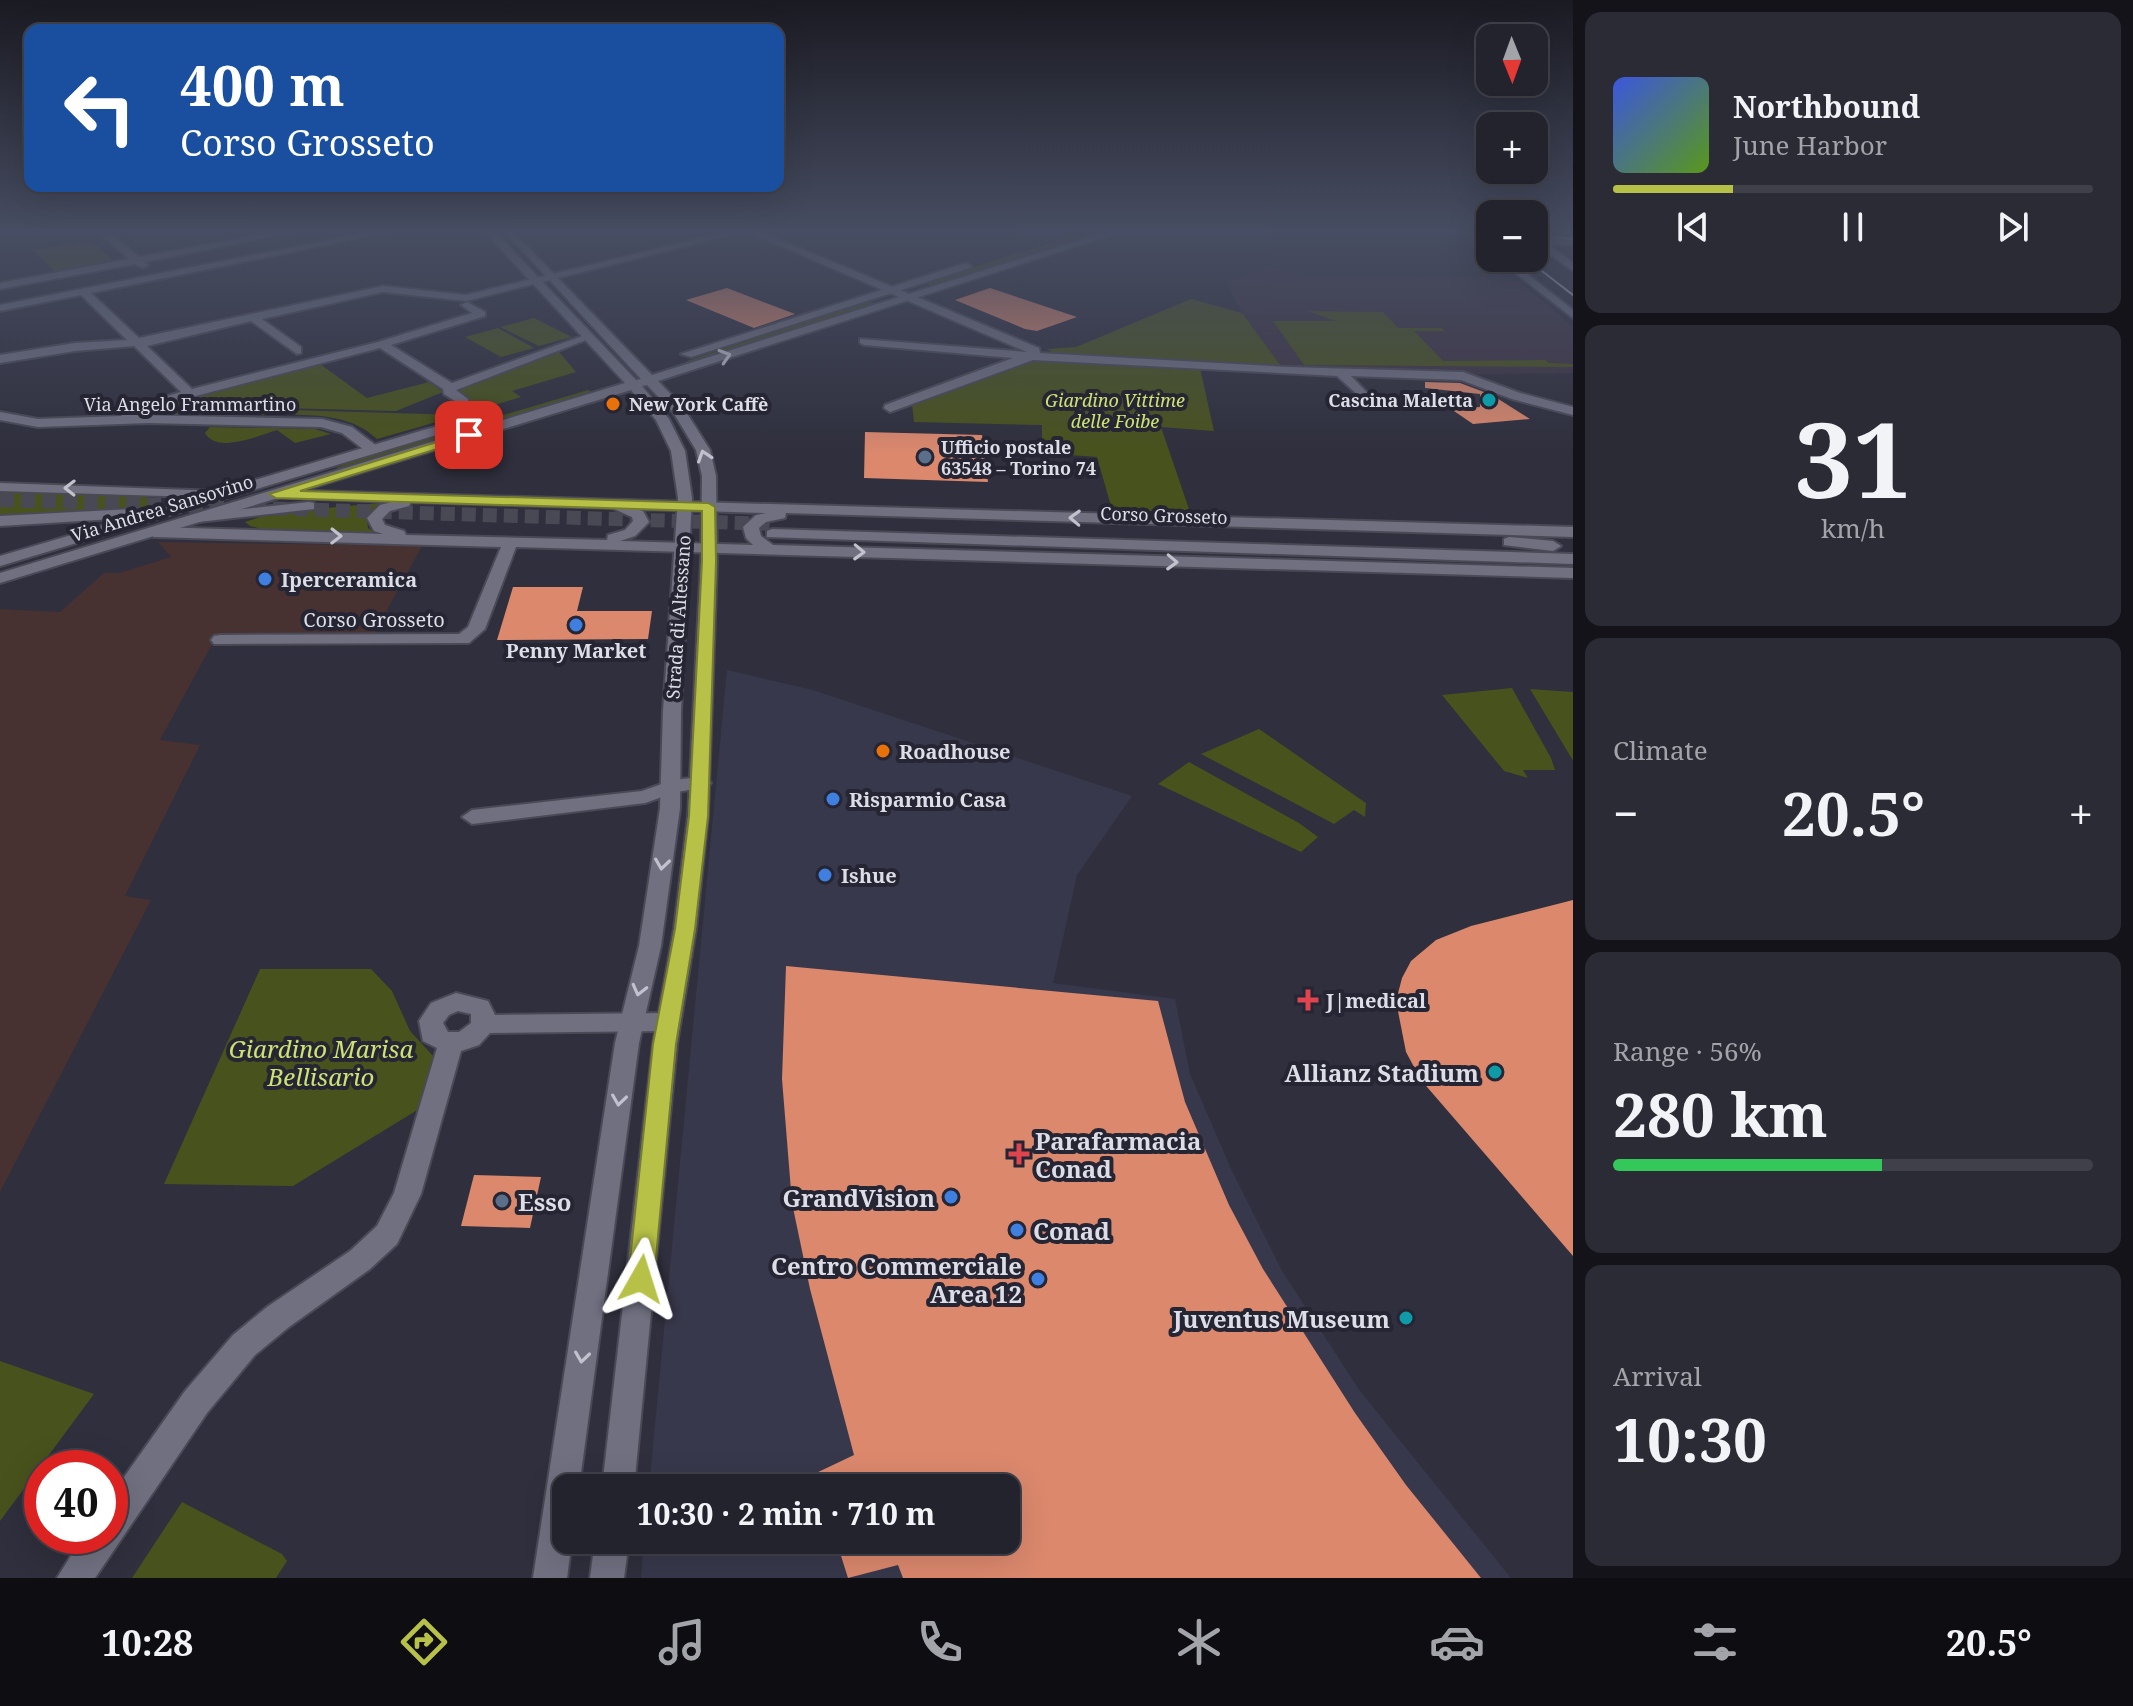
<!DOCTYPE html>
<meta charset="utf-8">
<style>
:root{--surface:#23232e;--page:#2b2b36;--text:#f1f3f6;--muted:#a3a4aa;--line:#40404a;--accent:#b7c147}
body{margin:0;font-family:"Noto Serif",serif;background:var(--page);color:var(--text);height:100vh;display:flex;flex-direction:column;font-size:30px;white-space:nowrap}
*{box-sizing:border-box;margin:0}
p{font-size:26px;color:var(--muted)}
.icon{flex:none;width:44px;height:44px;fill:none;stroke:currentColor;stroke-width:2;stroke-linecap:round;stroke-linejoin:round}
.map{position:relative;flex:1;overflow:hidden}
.details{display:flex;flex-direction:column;gap:12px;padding:12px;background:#131319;width:560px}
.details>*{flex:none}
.hud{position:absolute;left:24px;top:24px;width:760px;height:168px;border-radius:16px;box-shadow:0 8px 32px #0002,0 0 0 2px var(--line);background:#1a4fa0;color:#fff;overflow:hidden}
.needle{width:52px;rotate:179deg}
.fabs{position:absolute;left:1476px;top:24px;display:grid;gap:16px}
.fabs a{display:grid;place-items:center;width:72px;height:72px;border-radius:16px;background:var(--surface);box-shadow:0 8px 32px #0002,0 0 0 2px var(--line);font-size:40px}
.speed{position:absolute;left:24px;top:1450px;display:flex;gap:16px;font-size:40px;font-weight:700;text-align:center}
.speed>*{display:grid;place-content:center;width:104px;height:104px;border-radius:50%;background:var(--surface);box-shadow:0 8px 32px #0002,0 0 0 2px var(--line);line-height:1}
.speed .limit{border:12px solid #d22;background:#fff;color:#111}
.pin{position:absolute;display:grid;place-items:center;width:68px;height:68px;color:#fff;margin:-34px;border-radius:16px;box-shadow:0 4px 12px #0006}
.me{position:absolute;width:88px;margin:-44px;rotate:6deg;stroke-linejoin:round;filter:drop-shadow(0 0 6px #0008)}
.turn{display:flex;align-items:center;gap:28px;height:168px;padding:0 24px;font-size:36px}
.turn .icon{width:104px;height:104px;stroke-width:2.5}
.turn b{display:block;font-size:56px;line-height:68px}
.big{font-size:60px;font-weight:700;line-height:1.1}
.details .tile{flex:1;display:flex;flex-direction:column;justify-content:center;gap:12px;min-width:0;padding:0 28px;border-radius:16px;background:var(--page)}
.details .dial{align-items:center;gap:0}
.dial b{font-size:104px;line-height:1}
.song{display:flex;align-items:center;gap:24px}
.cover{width:96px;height:96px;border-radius:12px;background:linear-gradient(135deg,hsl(230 70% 55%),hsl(90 70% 35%))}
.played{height:8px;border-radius:4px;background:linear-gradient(90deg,var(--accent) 25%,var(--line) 25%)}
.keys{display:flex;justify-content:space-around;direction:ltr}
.heat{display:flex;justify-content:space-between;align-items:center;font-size:44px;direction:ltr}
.charge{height:12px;border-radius:6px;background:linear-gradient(90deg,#34c759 56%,var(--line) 0)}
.trip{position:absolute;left:552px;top:1474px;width:468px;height:80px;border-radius:16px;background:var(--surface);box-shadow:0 8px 32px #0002,0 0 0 2px var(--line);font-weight:700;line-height:80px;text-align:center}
.tabs{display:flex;height:128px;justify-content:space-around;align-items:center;background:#0e0e12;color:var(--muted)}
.tabs .icon{width:56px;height:56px}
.tabs .selected{color:var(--accent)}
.tabs b{font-size:36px;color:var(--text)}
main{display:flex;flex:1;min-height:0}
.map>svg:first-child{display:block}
.built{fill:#38384c}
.industrial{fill:#473231}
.education{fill:#3d3444}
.green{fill:#48521c}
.building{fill:#db886d}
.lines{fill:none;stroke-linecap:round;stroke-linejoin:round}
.secondary-tunnel{stroke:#494956;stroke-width:14;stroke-dasharray:14 7;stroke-linecap:butt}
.street-casing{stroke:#4a4a57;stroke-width:4}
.secondary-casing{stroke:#4a4a57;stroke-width:4}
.street{fill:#707081;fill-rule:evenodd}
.secondary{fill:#707081;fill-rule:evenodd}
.tram{stroke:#bebec9;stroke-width:2}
.oneway{stroke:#c2c2ce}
.route{fill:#b7c147;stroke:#777d2e;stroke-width:2}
.culture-dot{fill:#0f9aa8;stroke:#252533;stroke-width:3}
.food-dot{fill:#e8710a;stroke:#252533;stroke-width:3}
.service-dot{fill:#5c6f8a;stroke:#252533;stroke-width:3}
.shop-dot{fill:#3f7fe0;stroke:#252533;stroke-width:3}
.health-dot{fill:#e0444e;stroke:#252533;stroke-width:3}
.labels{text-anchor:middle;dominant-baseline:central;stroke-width:8;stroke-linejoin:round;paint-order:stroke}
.far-park-label{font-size:18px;font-style:italic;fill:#cce272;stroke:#252533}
.far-poi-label{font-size:18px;font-weight:bold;fill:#dddde7;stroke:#252533;text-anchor:start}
.far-street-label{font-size:18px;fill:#dddde7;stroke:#252533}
.poi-label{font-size:20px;font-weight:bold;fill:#dddde7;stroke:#252533;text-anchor:start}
.street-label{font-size:20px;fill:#dddde7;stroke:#252533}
.near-park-label{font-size:24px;font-style:italic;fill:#cce272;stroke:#252533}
.near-poi-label{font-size:24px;font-weight:bold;fill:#dddde7;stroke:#252533;text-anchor:end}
</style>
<main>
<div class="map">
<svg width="1573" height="1578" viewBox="0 0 1573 1578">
<rect width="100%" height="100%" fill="#2f2f3d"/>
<!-- built -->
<polygon class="built" points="727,670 813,690 1132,796 1077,875 1053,983 1175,999 1190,1074 1232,1171 1282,1271 1360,1391 1511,1578 641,1578 644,1540 1006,1540 1006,1488 649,1488"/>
<!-- industrial -->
<polygon class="industrial" points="158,542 422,546 374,634 216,637 160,740 200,745 125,896 151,900 0,1192 0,609 60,612 104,573 119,573 171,557"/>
<!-- education -->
<polygon class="education" points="1267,266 1308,276 1514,277 1573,327 1573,373 1379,375 1284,370 1242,313 1225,282"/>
<!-- green -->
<g class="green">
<polygon points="1084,232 1100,232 931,285 924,283"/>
<polygon points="90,240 113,260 54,271 33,250"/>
<polygon points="1191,299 1242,313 1284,370 1056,355 1047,349 1076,347"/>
<polygon points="868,301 876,304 690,364 687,361"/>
<polygon points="1307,311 1383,312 1398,328 1442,328 1445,331 1414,331 1443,361 1545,360 1549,363 1573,364 1573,367 1304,365 1273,321 1336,321"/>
<polygon points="534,318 572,337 539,346 500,327"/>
<polygon points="498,328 534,348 501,357 465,337"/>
<polygon points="555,347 576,372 512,391 521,397 468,413 458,392 467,384 493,377 518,361"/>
<polygon points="1032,357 1200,368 1214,431 1161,427 1190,512 1112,510 1097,457 1042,453 1042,425 914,422 912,404"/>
<polygon points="320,364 367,398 429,382 443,392 396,411 206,406 204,408 251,409 247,415 136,413"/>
<polygon points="588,390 592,392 341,470 336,468 362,457"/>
<path d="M255,409L461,415L377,439C345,408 293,416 251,415Z"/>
<path d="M210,427L315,429L331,434L295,443L277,430C258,436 217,454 205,433Z"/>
<polygon points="0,492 133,493 152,499 152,504 132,510 0,516"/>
<polygon points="390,502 367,518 368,528 376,533 265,530 250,526 245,522 272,513"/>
<polygon points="1512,688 1551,758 1555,770 1523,770 1528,778 1504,771 1442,695"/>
<polygon points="1530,689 1573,692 1573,761 1572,759"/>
<polygon points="1259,729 1366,803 1365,817 1354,810 1334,824 1201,754"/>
<polygon points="1189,762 1299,823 1318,837 1301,852 1158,784"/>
<polygon points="260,969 371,969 392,991 410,1031 434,1057 419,1109 293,1186 164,1184"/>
<polygon points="0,1361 94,1394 0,1521"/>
<polygon points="182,1502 282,1554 287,1561 276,1578 132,1578"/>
</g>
<!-- building -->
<g class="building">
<polygon points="727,288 795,314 754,328 686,300"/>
<polygon points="990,288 1077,317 1037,331 1025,329 955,300"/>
<polygon points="1425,382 1460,383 1492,395 1530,419 1473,424 1451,409 1480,407 1480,394 1425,388"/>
<polygon points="865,432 982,435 988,482 864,478"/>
<polygon points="513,587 583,587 577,611 652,611 648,639 497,640"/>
<polygon points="1573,900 1573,1256 1421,1080 1406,1052 1396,1001 1402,978 1411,961 1436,940 1471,926"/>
<polygon points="786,966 1158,1001 1185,1102 1229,1205 1263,1269 1355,1413 1406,1485 1481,1578 903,1578 898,1565 848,1578 836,1540 1006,1540 1006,1488 819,1488 814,1474 854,1455 810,1289 792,1203 782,1079"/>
<polygon points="474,1175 541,1177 530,1228 461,1226"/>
</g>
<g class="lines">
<!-- secondary-tunnel -->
<polyline class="secondary-tunnel" points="0,500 775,524"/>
<!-- street casing -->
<g class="street-casing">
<g id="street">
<polygon points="98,232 109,232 139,257 274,232 294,232 145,262 148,265 143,268 135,264 0,289 0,283 129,259"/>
<polygon points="370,232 390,232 91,293 139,338 383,286 466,295 726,232 743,232 466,301 383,292 262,319 301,347 301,353 297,354 251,321 147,346 192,389 378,342 472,313 461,305 467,302 485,312 485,316 391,345 452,383 588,334 594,337 456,390 468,399 468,409 477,420 470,424 456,413 455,401 444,394 443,389 380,348 161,405 138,415 322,419 352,427 378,447 378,453 368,453 342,433 321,427 148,423 38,427 0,420 0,412 38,419 121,416 133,406 181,392 134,346 75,351 0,363 0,355 75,343 127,340 81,295 0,311 0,305"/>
<polygon points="748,232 761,232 1039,348 1040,353 1289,367 1463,372 1520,393 1573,407 1573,415 1512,399 1461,380 1351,376 1378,404 1372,408 1337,376 1033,360 890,412 884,408 885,405 1013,358 864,345 860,343 860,339 1027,352"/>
<path d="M276,490L1573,527V537L786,513L785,518L766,522L759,528L761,536L773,545L1573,568V578L516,547L485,629L469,643L214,644L211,640L214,636L220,635L459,634L468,627L501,547L154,537L146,532L154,527L383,534L374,531L367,518L380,505L392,502L271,497L269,494ZM411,502L612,508L632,517L633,521L625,530L608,535L607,540L406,535L404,531L385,525L382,519L390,511L409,506ZM637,509L766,513L756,515L743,527L746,538L753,545L620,541L635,536L649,522L643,511Z"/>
<polygon points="309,502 314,503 314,509 198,522 191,518 198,514"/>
<polygon points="1509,537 1553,541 1561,546 1553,551 1504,545 1504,539"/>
<polygon points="701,777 708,779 711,783 708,787 676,792 645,803 472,824 462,817 472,810 642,791 673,780"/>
<path d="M456,993L488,1001L495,1015L668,1013L677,1015L680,1022L677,1029L668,1031L490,1033L479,1045L461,1051L421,1194L397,1244L370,1269L289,1327L255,1355L207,1413L95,1578H57L83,1536H110V1497L185,1391L233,1335L267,1307L350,1251L377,1226L394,1193L437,1048L423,1041L419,1021L431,1003ZM458,1011L471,1014V1023L459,1032H448L443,1023L449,1015Z"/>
</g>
</g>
<!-- secondary casing -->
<g class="secondary-casing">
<g id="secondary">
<polygon points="485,232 495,232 636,380 641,379 505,232 513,232 652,375 1105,232 1120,232 658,381 683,407 710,450 716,476 717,561 708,816 696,929 677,1044 634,1488 602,1488 653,1044 674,929 688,816 701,561 702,476 696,450 673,412 647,385 642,386 669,419 685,451 692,498 681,711 680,808 661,946 639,1043 579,1488 566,1488 566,1540 572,1540 567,1578 533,1578 615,1043 639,946 660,808 663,711 678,498 671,451 656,420 631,390 0,583 0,573 625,383"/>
<polygon points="1463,232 1477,232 1490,237 1490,243"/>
<polygon points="1554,238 1573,239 1573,245 1549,245 1573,263 1573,271 1540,247 1534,249 1534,243"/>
<polygon points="1496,258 1507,258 1573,310 1573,318"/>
<polygon points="966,263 971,266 970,268 691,357 681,354"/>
<polygon points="488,411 493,412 493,418 0,566 0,556 129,518 0,526 0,516 132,509 137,510 138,515 198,497 0,491 0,483 218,491"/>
<polygon points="772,529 1573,554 1573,564 767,537 767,531"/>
<polygon points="595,1540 629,1540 624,1578 590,1578"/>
</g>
</g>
<!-- street -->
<use href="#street" class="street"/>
<!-- secondary -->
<use href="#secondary" class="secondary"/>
<!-- tram -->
<g class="tram">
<polyline points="1478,232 1490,236"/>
<polyline points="1534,235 1573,239"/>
<polyline points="1525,258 1573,295"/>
</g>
</g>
<!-- one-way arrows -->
<defs><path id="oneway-chevron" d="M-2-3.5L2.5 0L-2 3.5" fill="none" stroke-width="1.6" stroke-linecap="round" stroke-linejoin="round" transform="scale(2)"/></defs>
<g class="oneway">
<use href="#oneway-chevron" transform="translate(725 356) rotate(-17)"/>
<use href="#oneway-chevron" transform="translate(704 456) rotate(-108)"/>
<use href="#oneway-chevron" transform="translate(70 488) rotate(-179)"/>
<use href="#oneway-chevron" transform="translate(1075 518) rotate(-178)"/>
<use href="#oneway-chevron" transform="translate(336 536) rotate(1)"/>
<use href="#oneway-chevron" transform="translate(859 552) rotate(2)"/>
<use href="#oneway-chevron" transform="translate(1172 562) rotate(2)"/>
<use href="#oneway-chevron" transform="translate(662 864) rotate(98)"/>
<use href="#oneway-chevron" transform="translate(639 990) rotate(104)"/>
<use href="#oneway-chevron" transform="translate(619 1100) rotate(98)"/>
<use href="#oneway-chevron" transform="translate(582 1357) rotate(98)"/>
</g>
<!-- sky -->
<linearGradient id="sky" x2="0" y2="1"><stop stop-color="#1a1a22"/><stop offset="0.51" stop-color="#474d62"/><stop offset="1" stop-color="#474d62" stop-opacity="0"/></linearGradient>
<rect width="1573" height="453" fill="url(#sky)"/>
<!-- route -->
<polygon class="route" points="469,432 475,435 473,438 300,491 708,503 715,507 716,561 708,816 695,929 676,1044 654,1279 651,1287 641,1291 632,1287 628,1279 653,1044 675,929 689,816 702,561 702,511 276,498 269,494"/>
<!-- markers -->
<g class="culture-dot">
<circle cx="1489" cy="400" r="8"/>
<circle cx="1495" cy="1072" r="8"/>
<circle cx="1406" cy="1318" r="8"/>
</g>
<g class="food-dot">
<circle cx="613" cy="404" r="8"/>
<circle cx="883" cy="751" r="8"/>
</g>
<g class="service-dot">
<circle cx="925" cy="457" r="8"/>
<circle cx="502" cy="1201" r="8"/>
</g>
<g class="shop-dot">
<circle cx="265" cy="579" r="8"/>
<circle cx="576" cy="625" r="8"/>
<circle cx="833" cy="799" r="8"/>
<circle cx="825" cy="875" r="8"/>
<circle cx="951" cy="1197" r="8"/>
<circle cx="1017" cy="1230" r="8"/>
<circle cx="1038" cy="1279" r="8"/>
</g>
<g class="health-dot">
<path d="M1304 988h8v8h8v8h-8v8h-8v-8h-8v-8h8z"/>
<path d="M1015 1142h8v8h8v8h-8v8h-8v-8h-8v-8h8z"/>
</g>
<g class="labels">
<!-- far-park labels -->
<g class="far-park-label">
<text x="1115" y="400">Giardino Vittime<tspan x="1115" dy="21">delle Foibe</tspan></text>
</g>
<!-- far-poi labels -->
<g class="far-poi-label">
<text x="1473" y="400" text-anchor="end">Cascina Maletta</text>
<text x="629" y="404">New York Caffè</text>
<text x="941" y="447">Ufficio postale<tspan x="941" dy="21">63548 – Torino 74</tspan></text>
</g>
<!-- far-street labels -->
<g class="far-street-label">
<text x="190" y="404">Via Angelo Frammartino</text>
<text transform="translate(162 508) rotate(-17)">Via Andrea Sansovino</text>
<text transform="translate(1164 515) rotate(2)">Corso Grosseto</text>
<text transform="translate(678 617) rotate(-86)">Strada di Altessano</text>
</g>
<!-- poi labels -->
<g class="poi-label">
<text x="281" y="579">Iperceramica</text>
<text x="576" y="650" text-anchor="middle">Penny Market</text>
<text x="899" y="751">Roadhouse</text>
<text x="849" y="799">Risparmio Casa</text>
<text x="841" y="875">Ishue</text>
<text x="1326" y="1000">J|medical</text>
</g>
<!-- street labels -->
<g class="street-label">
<text x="374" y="619">Corso Grosseto</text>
</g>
<!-- near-park labels -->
<g class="near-park-label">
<text x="321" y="1048">Giardino Marisa<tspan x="321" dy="28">Bellisario</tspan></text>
</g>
<!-- near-poi labels -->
<g class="near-poi-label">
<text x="1479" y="1072">Allianz Stadium</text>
<text x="1035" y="1140" text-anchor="start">Parafarmacia<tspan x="1035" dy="28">Conad</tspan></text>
<text x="935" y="1197">GrandVision</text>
<text x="518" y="1201" text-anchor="start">Esso</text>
<text x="1033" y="1230" text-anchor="start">Conad</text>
<text x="1022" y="1265">Centro Commerciale<tspan x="1022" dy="28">Area 12</tspan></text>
<text x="1390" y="1318">Juventus Museum</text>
</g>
</g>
</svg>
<div class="fabs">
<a><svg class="needle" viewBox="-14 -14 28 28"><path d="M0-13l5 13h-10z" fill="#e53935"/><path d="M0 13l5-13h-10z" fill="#a3a4aa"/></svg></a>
<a>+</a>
<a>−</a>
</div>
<div class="speed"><div class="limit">40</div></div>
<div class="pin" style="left:469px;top:435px;background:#d93025"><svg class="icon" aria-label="arrive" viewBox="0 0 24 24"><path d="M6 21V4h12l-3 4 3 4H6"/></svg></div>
<svg class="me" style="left:641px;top:1279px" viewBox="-20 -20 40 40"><path d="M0-17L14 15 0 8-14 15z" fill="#b7c147" stroke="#fff" stroke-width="4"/></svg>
<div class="trip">10:30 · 2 min · 710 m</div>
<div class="hud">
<div class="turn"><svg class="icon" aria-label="left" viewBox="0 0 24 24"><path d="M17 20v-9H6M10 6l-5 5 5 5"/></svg><div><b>400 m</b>Corso Grosseto</div></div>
</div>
</div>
<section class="details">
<div class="tile">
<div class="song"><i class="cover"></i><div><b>Northbound</b><p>June Harbor</p></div></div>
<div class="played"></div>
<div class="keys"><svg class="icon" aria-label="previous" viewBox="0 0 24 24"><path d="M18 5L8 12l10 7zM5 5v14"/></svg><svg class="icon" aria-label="pause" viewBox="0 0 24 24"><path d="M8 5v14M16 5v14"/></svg><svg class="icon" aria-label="next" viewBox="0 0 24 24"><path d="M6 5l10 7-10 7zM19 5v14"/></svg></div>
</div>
<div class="tile dial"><b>31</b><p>km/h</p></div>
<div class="tile"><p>Climate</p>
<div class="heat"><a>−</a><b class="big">20.5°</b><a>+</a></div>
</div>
<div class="tile"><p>Range · 56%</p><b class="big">280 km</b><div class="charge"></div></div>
<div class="tile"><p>Arrival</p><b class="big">10:30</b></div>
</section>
</main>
<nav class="tabs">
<b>10:28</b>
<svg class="icon selected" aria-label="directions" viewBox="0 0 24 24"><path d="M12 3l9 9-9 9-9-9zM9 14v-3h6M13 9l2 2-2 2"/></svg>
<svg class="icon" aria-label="music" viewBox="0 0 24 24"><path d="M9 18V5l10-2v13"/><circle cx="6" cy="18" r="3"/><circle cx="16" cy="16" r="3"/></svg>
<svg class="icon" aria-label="phone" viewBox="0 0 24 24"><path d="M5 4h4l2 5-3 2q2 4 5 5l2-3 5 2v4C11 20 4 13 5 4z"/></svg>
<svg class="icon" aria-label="climate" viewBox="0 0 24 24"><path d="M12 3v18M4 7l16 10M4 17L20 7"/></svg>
<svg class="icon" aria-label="car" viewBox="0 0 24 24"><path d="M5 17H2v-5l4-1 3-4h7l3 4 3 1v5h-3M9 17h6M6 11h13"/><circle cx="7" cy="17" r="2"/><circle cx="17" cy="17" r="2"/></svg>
<svg class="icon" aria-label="filters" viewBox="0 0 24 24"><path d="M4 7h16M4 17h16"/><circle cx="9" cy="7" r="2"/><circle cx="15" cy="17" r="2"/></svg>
<b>20.5°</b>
</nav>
